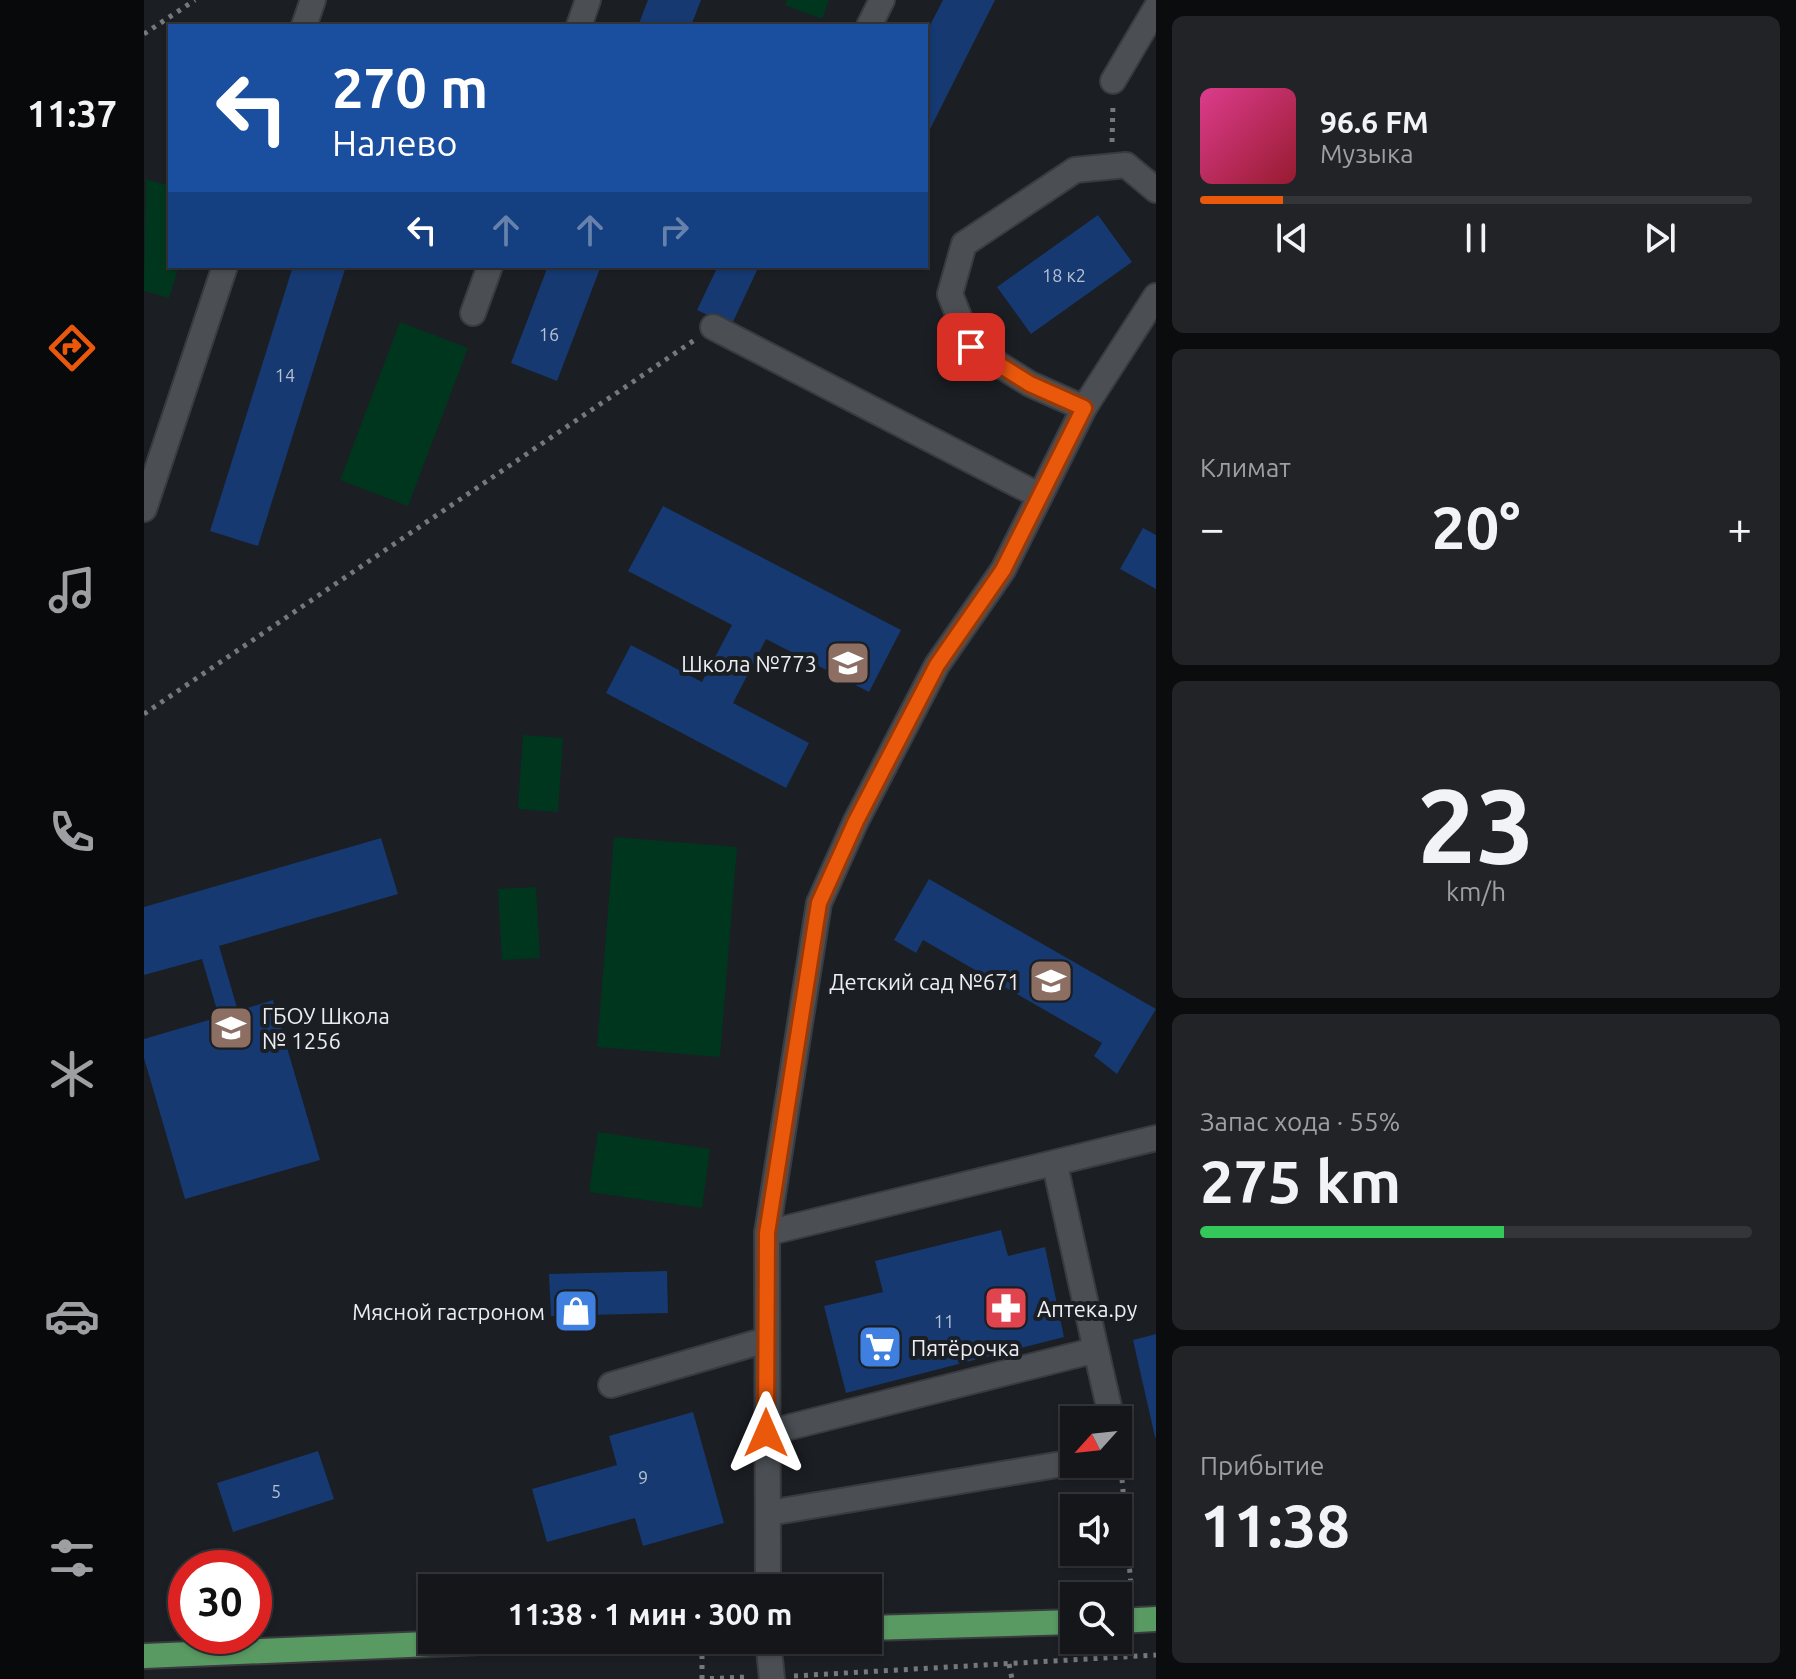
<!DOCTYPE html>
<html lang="ru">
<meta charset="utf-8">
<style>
:root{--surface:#14161a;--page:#212327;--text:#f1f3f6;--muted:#9d9fa2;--line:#333539;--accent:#ea580c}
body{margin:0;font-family:Ubuntu,sans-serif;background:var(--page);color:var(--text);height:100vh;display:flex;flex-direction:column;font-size:30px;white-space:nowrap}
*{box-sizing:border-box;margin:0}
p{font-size:26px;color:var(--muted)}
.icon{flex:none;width:44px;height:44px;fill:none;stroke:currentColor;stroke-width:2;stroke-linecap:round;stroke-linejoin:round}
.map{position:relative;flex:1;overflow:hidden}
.panel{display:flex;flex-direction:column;gap:16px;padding:16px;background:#0b0c0e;width:640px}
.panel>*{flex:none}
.guide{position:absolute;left:24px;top:24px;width:760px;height:244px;border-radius:0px;box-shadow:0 2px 6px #0004,0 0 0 2px var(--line);background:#1a4fa0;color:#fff;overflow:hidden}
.needle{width:52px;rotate:243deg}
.buttons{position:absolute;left:916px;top:1406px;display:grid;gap:16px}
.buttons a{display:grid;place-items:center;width:72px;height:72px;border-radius:0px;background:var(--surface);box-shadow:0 2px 6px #0004,0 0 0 2px var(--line);font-size:40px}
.speed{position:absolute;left:24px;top:1550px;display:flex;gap:16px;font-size:40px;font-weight:700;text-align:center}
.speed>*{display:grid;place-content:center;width:104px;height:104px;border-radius:50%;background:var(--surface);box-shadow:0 2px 6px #0004,0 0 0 2px var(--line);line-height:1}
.speed .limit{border:12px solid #d22;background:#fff;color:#111}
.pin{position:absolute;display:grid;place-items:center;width:68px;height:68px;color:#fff;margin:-34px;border-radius:16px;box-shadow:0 4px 12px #0006}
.me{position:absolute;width:88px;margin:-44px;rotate:0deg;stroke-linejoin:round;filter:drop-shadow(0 0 6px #0008)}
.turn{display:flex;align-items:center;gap:28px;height:168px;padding:0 32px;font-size:36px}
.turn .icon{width:104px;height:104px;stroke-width:2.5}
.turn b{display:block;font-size:56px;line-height:68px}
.lanes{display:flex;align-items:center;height:76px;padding:0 32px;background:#0003;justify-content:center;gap:40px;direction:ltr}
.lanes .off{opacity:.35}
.big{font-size:60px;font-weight:700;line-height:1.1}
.panel .widget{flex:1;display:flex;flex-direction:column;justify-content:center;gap:12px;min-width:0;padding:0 28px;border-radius:12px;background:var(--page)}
.panel .dial{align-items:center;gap:0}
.dial b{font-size:104px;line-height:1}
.song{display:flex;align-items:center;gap:24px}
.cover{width:96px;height:96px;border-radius:12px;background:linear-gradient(135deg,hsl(330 70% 55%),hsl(350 70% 35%))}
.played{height:8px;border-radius:4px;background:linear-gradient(90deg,var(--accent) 15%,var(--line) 15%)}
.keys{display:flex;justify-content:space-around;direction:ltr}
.heat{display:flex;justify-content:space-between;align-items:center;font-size:44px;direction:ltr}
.charge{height:12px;border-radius:6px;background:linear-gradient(90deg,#34c759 55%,var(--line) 0)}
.trip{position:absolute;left:274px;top:1574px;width:464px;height:80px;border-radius:0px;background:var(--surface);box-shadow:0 2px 6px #0004,0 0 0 2px var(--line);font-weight:700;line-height:80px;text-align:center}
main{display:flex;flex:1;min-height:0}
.tabs{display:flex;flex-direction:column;width:144px;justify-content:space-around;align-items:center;background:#08090a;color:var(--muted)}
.tabs .icon{width:56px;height:56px}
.tabs .on{color:var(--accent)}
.tabs b{font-size:36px;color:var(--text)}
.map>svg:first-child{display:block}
.green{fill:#00361d}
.building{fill:#153970}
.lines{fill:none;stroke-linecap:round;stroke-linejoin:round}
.minor-casing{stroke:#393b3f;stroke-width:28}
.major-casing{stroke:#393b3f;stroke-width:28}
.path{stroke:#75787c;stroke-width:5;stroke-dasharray:4 6;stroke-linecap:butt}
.minor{stroke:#4b4f54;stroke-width:24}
.major{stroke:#599962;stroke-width:24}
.route-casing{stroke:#983908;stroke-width:20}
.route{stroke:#ea580c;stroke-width:14}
.labels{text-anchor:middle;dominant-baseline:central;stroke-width:8;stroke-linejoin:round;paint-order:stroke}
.number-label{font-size:18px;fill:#b6c1d2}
.poi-label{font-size:22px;fill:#eceef2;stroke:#1b1e23;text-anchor:end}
</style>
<main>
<nav class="tabs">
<b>11:37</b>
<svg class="icon on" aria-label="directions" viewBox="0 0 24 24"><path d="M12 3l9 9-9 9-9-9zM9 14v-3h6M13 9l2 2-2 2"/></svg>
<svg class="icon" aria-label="music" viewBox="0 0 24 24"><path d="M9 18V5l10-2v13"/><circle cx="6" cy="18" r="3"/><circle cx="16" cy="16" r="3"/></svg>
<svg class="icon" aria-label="phone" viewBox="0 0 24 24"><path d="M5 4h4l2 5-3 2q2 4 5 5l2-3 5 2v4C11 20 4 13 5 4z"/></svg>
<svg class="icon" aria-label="climate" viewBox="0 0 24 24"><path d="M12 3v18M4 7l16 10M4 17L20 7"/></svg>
<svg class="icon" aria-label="car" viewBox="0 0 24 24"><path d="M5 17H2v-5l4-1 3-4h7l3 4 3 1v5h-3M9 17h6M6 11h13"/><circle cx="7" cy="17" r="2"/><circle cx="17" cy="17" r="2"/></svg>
<svg class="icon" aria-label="filters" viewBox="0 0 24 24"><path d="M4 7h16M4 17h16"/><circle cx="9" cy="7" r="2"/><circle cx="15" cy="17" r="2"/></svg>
</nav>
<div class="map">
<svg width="1012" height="1679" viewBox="0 0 1012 1679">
<rect width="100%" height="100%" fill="#1b1e23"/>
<!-- green -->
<g class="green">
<polygon points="643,0 685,0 678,19 641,5"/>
<polygon points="2,179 26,186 26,266 35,266 25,298 0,291"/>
<polygon points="256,322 324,348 264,506 196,480"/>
<polygon points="379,735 419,738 414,812 374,809"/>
<polygon points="470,837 593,847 576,1057 453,1047"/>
<polygon points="392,887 396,958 358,960 354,889"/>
<polygon points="454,1132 566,1149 558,1208 445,1192"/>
</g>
<!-- building -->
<g class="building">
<polygon points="504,0 557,0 547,26 494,26"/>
<polygon points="799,0 851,0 782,137 782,33"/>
<polygon points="954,215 988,262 887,334 853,287"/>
<polygon points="149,266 202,266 114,546 66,531"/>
<polygon points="404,266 457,266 413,381 367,363"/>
<polygon points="574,266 615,266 587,326 553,310"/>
<polygon points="519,506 757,630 725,692 622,639 589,703 665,743 642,788 462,693 487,645 558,682 588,625 484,571"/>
<polygon points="999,528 1012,535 1012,589 976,569"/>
<polygon points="237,838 254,894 75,946 94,1011 129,1000 176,1160 41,1199 0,1058 0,1039 75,1017 58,959 0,975 0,907"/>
<polygon points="785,879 1012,1009 973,1074 950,1056 958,1043 779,940 772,953 750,940"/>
<polygon points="857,1230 864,1256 901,1247 920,1337 702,1393 680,1306 739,1292 731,1261"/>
<polygon points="523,1271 524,1313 407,1316 405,1274"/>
<polygon points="1012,1334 1012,1437 1011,1437 989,1340"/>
<polygon points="549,1412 580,1523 499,1546 491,1518 403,1542 388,1489 473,1465 465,1436"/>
<polygon points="174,1451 190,1499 89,1532 73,1483"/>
</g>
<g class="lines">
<!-- minor casing -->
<g class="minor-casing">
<g id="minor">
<polyline points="160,26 169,0"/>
<polyline points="435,26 444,0"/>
<polyline points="725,26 738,0"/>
<polyline points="969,81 1012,8"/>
<polyline points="329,313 346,266"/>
<polyline points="569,327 896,496"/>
<polyline points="940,408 886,384 827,347 806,294 820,244 931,170 982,165 1012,190"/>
<polyline points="0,509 81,266"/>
<polyline points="911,1165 952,1350"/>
<polyline points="623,1233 1012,1138"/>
<polyline points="467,1385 622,1340"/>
<polyline points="622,1433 952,1350 968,1420"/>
<polyline points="974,1444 974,1455"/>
<polyline points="625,1513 930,1462"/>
<polyline points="624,1588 623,1233 675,903 712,821 793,665 859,570 940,408 1012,296"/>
<polyline points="624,1640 628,1679"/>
</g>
</g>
<!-- major casing -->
<g class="major-casing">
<g id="major">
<polyline points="974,1621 1012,1619"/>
<polyline points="724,1628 930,1622"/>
<polyline points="0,1656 381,1640"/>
</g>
</g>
<!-- path -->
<g class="path">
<polyline points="0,34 51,0"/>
<polyline points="968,142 969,104"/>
<polyline points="0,714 552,339"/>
<polyline points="978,1479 988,1597"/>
<polyline points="865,1664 868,1679"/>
<polyline points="650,1676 1012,1655"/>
<polyline points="556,1679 604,1677"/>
<polyline points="558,1679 558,1640"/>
</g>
<!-- minor -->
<use href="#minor" class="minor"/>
<!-- major -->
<use href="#major" class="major"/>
</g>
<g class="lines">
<!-- route casing -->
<g class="route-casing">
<polyline id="route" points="622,1433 623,1233 675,903 712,821 793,665 859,570 940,408 886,384 827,347"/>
</g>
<!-- route -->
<use href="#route" class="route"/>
</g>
<!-- icons -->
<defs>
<g id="school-square" transform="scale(2.3)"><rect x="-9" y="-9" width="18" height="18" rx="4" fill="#8d6e63" stroke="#1b1e23"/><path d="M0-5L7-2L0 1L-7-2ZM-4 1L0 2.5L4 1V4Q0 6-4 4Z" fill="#fff"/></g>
<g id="pharmacy-square" transform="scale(2.3)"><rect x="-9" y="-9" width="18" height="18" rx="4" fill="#e0444e" stroke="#1b1e23"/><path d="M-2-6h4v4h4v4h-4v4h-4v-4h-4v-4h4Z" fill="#fff"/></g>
<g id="shop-square" transform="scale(2.3)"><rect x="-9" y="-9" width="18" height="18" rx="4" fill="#3f7fe0" stroke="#1b1e23"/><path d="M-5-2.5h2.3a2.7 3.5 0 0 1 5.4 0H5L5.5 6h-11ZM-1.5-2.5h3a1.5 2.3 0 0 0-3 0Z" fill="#fff"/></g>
<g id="supermarket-square" transform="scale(2.3)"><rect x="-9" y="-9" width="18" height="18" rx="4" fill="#3f7fe0" stroke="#1b1e23"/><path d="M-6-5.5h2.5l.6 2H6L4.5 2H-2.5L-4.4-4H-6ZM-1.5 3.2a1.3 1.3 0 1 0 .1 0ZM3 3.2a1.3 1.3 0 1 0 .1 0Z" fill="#fff"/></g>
</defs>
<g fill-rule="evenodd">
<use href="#school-square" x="704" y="663"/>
<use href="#school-square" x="907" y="981"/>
<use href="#school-square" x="87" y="1028"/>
<use href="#pharmacy-square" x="862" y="1308"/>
<use href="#shop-square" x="432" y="1311"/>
<use href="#supermarket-square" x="736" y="1347"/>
</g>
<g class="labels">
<!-- number labels -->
<g class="number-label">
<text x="920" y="275">18 к2</text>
<text x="405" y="334">16</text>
<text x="141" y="375">14</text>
<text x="800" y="1321">11</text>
<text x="499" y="1477">9</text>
<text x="132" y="1491">5</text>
</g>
<!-- poi labels -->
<g class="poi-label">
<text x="673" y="663">Школа №773</text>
<text x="876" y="981">Детский сад №671</text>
<text x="118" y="1015" text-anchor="start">ГБОУ Школа<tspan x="118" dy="25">№ 1256</tspan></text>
<text x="893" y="1308" text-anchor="start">Аптека.ру</text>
<text x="401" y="1311">Мясной гастроном</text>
<text x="767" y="1347" text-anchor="start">Пятёрочка</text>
</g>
</g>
</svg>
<div class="buttons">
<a><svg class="needle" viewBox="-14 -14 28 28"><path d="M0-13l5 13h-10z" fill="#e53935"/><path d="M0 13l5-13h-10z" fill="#9d9fa2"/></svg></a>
<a><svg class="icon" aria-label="sound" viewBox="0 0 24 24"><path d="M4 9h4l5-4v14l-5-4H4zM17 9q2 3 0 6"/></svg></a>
<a><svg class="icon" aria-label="search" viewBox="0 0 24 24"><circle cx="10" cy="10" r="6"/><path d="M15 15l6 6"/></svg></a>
</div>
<div class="speed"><div class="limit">30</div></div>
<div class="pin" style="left:827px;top:347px;background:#d93025"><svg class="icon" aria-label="arrive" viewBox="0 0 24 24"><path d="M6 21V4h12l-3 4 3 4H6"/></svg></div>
<svg class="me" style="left:622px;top:1433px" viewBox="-20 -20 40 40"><path d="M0-17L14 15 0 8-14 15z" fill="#ea580c" stroke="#fff" stroke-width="4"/></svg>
<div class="trip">11:38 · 1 мин · 300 m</div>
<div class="guide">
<div class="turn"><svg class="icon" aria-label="left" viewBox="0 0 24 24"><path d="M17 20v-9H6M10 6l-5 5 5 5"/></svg><div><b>270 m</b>Налево</div></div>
<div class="lanes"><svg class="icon" aria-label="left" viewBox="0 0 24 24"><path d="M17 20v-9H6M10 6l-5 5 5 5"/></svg><svg class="icon off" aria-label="ahead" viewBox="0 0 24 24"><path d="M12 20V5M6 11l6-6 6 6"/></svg><svg class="icon off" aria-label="ahead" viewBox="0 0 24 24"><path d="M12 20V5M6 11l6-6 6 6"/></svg><svg class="icon off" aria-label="right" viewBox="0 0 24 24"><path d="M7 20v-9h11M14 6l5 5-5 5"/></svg></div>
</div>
</div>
<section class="panel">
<div class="widget">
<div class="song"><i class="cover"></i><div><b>96.6 FM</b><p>Музыка</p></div></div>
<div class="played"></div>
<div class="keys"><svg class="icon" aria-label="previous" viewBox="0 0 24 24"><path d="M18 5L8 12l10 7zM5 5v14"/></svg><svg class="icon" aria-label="pause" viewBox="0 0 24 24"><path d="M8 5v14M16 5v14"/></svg><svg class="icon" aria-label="next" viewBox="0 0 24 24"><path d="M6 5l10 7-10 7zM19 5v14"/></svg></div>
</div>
<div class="widget"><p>Климат</p>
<div class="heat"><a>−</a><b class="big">20°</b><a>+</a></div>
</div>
<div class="widget dial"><b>23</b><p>km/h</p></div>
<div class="widget"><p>Запас хода · 55%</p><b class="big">275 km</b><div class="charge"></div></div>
<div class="widget"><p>Прибытие</p><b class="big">11:38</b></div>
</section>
</main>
